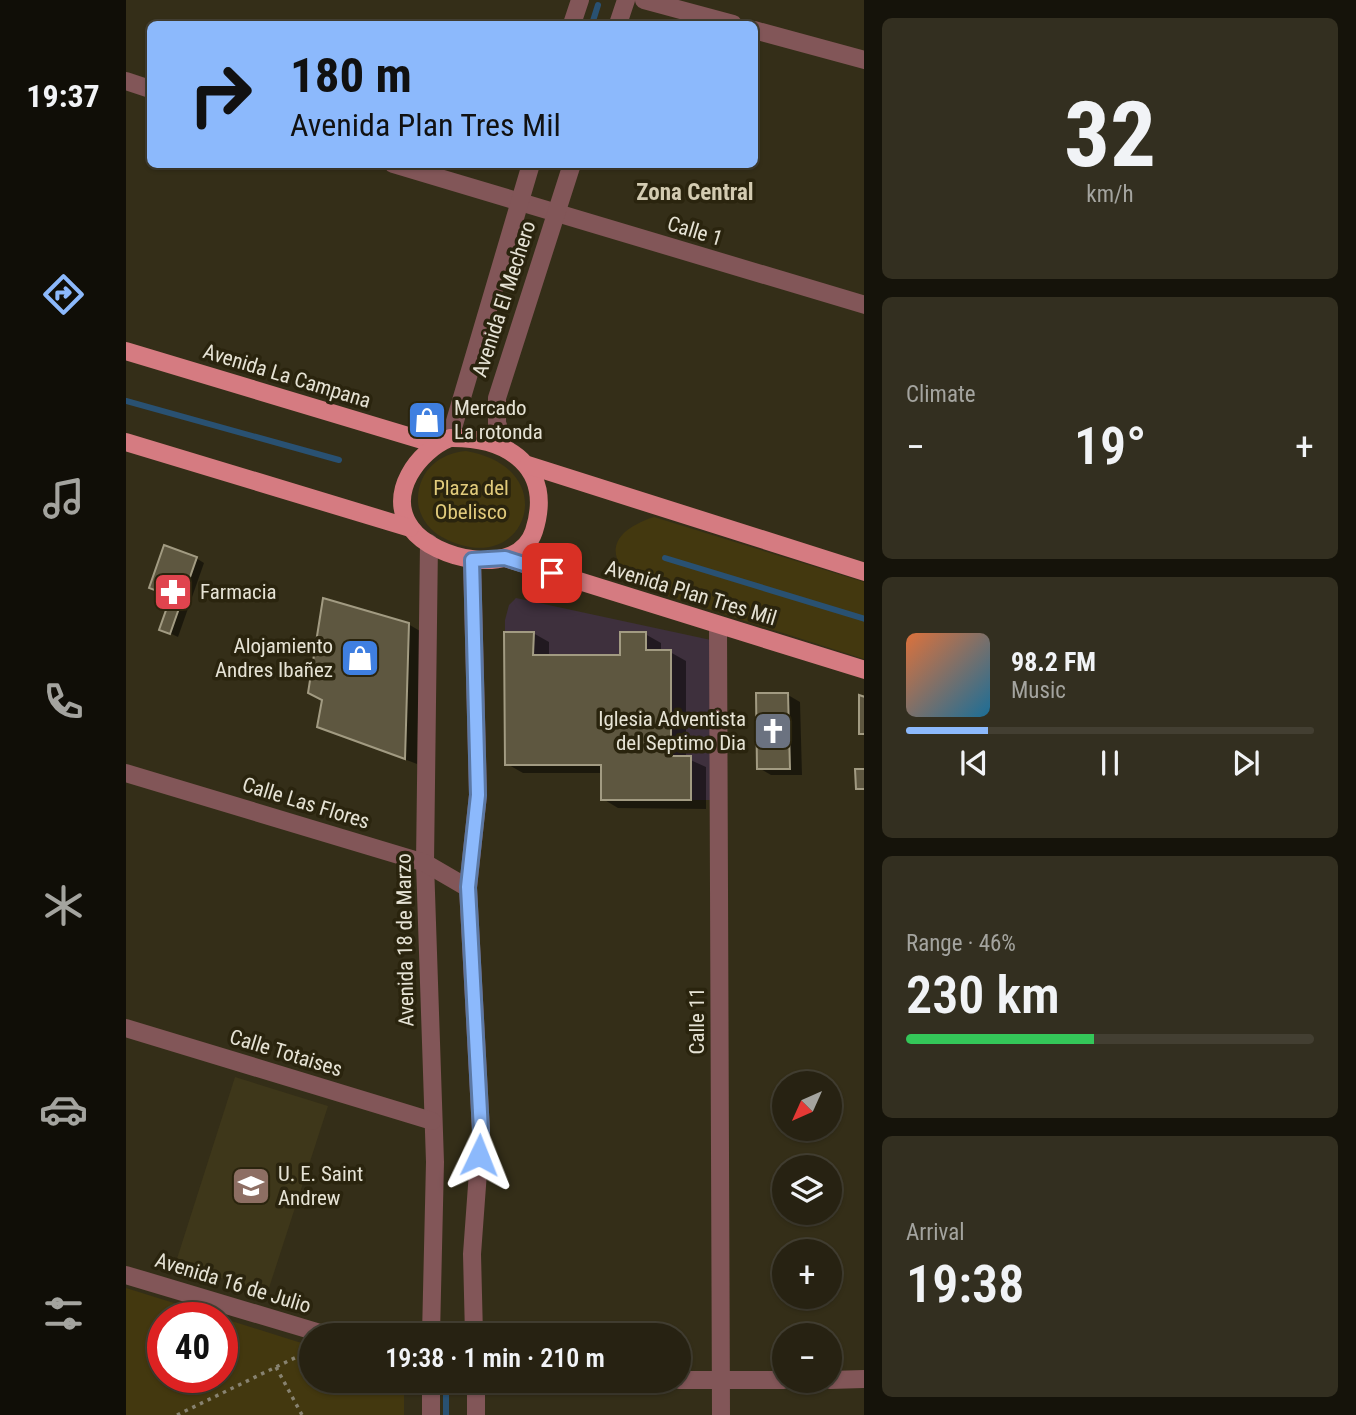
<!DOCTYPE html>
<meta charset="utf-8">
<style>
:root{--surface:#272212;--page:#332f20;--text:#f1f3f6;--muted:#a4a49f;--line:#433f32;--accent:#8cb9fc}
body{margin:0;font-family:"Roboto Condensed",sans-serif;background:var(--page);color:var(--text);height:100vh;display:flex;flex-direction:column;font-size:26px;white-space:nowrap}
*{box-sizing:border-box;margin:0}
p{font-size:23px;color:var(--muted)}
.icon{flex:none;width:38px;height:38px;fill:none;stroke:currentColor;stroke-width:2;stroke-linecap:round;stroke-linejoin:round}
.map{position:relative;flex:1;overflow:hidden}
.side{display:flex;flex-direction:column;gap:18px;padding:18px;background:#15130a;width:492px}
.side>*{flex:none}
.banner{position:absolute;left:21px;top:21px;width:611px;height:147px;border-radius:10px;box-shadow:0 2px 5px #0004,0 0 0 2px var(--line);background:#8cb9fc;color:#111;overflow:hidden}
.needle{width:46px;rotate:225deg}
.tools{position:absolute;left:646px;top:1071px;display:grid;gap:14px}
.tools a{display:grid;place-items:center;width:70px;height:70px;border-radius:50%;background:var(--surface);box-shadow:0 2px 5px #0004,0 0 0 2px var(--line);font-size:35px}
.speed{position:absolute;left:21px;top:1302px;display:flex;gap:14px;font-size:35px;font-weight:700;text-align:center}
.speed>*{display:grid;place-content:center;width:91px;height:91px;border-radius:50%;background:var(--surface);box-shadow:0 2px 5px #0004,0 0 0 2px var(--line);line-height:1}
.speed .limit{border:10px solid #d22;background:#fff;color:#111}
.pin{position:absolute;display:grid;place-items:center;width:60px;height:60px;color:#fff;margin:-30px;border-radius:14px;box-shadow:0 4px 10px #0006}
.me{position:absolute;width:77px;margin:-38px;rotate:2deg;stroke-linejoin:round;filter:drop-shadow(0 0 5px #0008)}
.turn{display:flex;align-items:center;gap:24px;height:147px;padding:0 28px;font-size:32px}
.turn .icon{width:91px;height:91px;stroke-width:2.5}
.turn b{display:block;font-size:49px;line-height:60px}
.big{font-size:52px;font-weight:600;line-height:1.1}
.side .card{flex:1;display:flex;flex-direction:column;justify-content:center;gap:10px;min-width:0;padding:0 24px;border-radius:10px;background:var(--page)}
.side .dial{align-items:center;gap:0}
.dial b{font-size:91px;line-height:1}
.song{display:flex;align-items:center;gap:21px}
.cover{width:84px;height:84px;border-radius:10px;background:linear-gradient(135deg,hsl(20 70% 55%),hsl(200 70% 35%))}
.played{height:7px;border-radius:4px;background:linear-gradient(90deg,var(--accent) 20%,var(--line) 20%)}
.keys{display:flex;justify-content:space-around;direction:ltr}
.heat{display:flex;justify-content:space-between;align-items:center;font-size:38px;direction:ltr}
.charge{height:10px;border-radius:5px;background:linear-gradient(90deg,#34c759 46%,var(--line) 0)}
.trip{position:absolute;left:173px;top:1323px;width:392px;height:70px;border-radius:35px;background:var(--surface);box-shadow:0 2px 5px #0004,0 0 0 2px var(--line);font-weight:600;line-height:70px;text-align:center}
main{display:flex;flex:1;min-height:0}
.menu{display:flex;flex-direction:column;width:126px;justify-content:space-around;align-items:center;background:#100e07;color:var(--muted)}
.menu .icon{width:49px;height:49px}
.menu .current{color:var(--accent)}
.menu b{font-size:32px;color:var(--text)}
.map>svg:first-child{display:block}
.built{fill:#3e371a}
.medical{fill:#3e303d}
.green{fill:#43380f}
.shadow{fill:#0007}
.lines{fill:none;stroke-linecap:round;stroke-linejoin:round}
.stream{stroke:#295172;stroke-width:6}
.building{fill:#5e5740;stroke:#a29b82;stroke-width:2}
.path{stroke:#878270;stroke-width:3.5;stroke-dasharray:3.5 5;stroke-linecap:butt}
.minor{stroke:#825658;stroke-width:18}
.major{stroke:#d57b81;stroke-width:18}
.route-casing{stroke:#5b78a4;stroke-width:18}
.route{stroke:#8cb9fc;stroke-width:12}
.labels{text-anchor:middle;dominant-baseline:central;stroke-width:7;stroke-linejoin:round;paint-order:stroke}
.street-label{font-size:21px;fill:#e6e3d5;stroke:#2a240e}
.poi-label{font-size:21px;fill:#e6e3d5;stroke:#2a240e;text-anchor:start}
.park-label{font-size:21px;fill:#e1cb7c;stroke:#2a240e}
.neighbourhood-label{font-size:23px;font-weight:bold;fill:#d3cbb1;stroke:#2a240e}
</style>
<main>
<nav class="menu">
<b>19:37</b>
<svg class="icon current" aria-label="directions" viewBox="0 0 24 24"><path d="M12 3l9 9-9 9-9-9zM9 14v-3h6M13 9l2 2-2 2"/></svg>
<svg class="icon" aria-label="music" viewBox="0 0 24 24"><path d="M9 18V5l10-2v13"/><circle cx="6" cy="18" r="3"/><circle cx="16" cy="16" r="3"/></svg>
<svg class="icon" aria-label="phone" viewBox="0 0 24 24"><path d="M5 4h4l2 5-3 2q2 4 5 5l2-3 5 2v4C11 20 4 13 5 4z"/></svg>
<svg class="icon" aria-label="climate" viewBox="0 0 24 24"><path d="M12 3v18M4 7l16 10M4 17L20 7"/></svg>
<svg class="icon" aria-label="car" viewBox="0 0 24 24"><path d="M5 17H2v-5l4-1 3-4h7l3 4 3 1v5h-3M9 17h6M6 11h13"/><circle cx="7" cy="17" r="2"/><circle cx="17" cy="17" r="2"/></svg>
<svg class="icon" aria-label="filters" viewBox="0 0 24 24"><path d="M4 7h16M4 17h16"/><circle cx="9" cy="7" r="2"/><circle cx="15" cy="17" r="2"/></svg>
</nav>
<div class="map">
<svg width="739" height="1415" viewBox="0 0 739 1415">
<rect width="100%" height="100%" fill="#342e18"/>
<!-- built -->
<polygon class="built" points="109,1077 202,1106 142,1291 49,1265"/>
<!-- medical -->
<polygon class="medical" points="390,598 585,640 587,800 475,800 474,765 379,765 379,620 383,605"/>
<!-- green -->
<g class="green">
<path d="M340,451C440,468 400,583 316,537C302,530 291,513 292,498C293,470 314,453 340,451Z"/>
<path d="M528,517L738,582V659L513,587C477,556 483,532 528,517Z"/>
<polygon points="0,1288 96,1318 37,1318 37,1377 96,1377 96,1318 185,1346 186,1381 273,1381 278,1390 278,1415 0,1415"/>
</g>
<!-- shadow -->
<g class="shadow">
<polygon points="70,558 78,563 52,637 35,629 46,597 26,588"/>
<polygon points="282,624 294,631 291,764 193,726"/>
<polygon points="407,633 423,642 423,657 495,657 519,634 535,643 535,652 544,652 560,661 560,758 580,767 580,809 492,808 477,799 476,773 397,773 381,764"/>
<polygon points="662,695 674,702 676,775 645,775 633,768"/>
</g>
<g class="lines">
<!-- stream -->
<g class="stream">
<polyline points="466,24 472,5"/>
<polyline points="0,401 213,460"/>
<polyline points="539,558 739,619"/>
<polyline points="320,1390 320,1415"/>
</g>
</g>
<!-- building -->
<g class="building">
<polygon points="38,545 71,557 44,634 33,630 45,596 23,588"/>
<polygon points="197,598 283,623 279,759 191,727 196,700 182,693"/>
<polygon points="378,632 408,632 407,655 494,655 494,632 520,632 520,650 545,650 545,756 565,756 565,800 475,800 475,765 379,765"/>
<polygon points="630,693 662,693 664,769 631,769"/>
<polygon points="733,695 739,697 739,734 733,734"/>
<polygon points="729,769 739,769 739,789 730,789"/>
</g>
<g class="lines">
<!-- path -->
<g class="path">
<polyline points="150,1367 176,1415"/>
<polyline points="51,1415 185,1350"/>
</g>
<!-- minor -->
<g class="minor">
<polyline points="518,0 607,24"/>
<polyline points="446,24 454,0"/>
<polyline points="492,24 500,0"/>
<polyline points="628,30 739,60"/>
<polyline points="0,81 24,89"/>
<polyline points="267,164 739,305"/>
<polyline points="324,438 405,164"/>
<polyline points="380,449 371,423 371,398 446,164"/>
<polyline points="303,543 299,863 309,1162 305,1335"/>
<polyline points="346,560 352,795 342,888 355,1131 346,1254 348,1335"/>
<polyline points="592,626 595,1415"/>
<polyline points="0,773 299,863 342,888"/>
<polyline points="0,1028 306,1121"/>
<polyline points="0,1275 201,1335"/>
<polyline points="553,1380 658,1380"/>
<polyline points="704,1380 739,1379"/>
<polyline points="347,1381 494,1381"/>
<polyline points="350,1381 350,1415"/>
<polyline points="305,1415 305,1381"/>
</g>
<!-- major -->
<g class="major">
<polyline points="0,351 309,444"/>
<path d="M324,438C383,437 428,468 408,531C392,579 308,560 285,528C260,494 292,451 324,438Z"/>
<polyline points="0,442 284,528"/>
<polyline points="402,465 739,572"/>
<polyline points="379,558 739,670"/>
</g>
</g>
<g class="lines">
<!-- route casing -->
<g class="route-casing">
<polyline id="route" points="353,1155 355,1131 342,887 352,795 346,560 379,558 426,573"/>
</g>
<!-- route -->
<use href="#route" class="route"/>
</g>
<!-- icons -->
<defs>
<g id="shop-square" transform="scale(2.0125)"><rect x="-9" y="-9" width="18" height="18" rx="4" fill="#3f7fe0" stroke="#2a240e"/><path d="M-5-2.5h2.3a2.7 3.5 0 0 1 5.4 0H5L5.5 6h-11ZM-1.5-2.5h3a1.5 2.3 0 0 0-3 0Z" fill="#fff"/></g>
<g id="pharmacy-square" transform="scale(2.0125)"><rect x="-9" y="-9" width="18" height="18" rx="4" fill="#e0444e" stroke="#2a240e"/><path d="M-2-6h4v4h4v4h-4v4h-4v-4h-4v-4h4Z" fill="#fff"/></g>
<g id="church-square" transform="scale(2.0125)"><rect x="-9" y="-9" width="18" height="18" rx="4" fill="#6b7280" stroke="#2a240e"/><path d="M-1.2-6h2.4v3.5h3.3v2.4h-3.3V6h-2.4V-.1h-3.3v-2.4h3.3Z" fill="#fff"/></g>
<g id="school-square" transform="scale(2.0125)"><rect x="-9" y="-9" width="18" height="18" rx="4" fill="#8d6e63" stroke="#2a240e"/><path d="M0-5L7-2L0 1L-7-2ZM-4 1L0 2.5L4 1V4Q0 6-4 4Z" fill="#fff"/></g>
</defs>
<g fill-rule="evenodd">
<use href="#shop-square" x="301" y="420"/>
<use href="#pharmacy-square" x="47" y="592"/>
<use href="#shop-square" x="234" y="658"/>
<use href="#church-square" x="647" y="731"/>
<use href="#school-square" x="125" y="1186"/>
</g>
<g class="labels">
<!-- street labels -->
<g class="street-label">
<text transform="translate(569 231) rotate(17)">Calle 1</text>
<text transform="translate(378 299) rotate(-72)">Avenida El Mechero</text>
<text transform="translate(161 376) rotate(17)">Avenida La Campana</text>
<text transform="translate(565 593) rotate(17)">Avenida Plan Tres Mil</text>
<text transform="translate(180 803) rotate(17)">Calle Las Flores</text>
<text transform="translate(279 940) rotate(-91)">Avenida 18 de Marzo</text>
<text transform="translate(571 1021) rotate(-90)">Calle 11</text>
<text transform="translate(160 1053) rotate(17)">Calle Totaises</text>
<text transform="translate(107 1283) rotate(17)">Avenida 16 de Julio</text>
</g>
<!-- poi labels -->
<g class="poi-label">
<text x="328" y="408">Mercado<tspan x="328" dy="24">La rotonda</tspan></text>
<text x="74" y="592">Farmacia</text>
<text x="207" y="646" text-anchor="end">Alojamiento<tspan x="207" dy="24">Andres Ibañez</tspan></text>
<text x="620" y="719" text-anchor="end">Iglesia Adventista<tspan x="620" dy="24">del Septimo Dia</tspan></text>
<text x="152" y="1174">U. E. Saint<tspan x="152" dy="24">Andrew</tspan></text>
</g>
<!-- park labels -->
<g class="park-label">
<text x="345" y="488">Plaza del<tspan x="345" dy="24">Obelisco</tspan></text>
</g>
<!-- neighbourhood labels -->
<g class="neighbourhood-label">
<text x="569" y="192">Zona Central</text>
</g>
</g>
</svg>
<div class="tools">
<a><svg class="needle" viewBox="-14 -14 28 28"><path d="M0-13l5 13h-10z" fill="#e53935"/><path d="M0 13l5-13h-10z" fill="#a4a49f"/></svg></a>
<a><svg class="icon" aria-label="layers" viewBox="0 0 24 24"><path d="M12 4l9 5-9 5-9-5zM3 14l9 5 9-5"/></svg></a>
<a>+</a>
<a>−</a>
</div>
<div class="speed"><div class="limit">40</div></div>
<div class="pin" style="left:426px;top:573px;background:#d93025"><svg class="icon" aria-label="arrive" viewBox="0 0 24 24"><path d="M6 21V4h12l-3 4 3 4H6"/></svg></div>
<svg class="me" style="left:353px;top:1155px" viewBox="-20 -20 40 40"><path d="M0-17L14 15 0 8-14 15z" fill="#8cb9fc" stroke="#fff" stroke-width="4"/></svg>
<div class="trip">19:38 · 1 min · 210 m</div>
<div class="banner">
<div class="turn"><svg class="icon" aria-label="right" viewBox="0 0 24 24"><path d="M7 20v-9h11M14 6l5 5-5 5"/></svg><div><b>180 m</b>Avenida Plan Tres Mil</div></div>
</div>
</div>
<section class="side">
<div class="card dial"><b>32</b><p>km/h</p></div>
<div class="card"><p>Climate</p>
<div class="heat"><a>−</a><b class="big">19°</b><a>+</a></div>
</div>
<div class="card">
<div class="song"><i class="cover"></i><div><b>98.2 FM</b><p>Music</p></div></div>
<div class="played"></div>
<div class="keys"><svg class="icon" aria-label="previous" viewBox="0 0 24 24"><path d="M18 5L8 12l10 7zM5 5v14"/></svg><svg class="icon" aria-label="pause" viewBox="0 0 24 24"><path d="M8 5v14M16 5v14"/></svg><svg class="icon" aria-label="next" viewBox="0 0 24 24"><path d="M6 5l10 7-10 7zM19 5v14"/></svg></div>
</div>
<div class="card"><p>Range · 46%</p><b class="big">230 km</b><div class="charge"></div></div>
<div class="card"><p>Arrival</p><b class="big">19:38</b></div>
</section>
</main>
